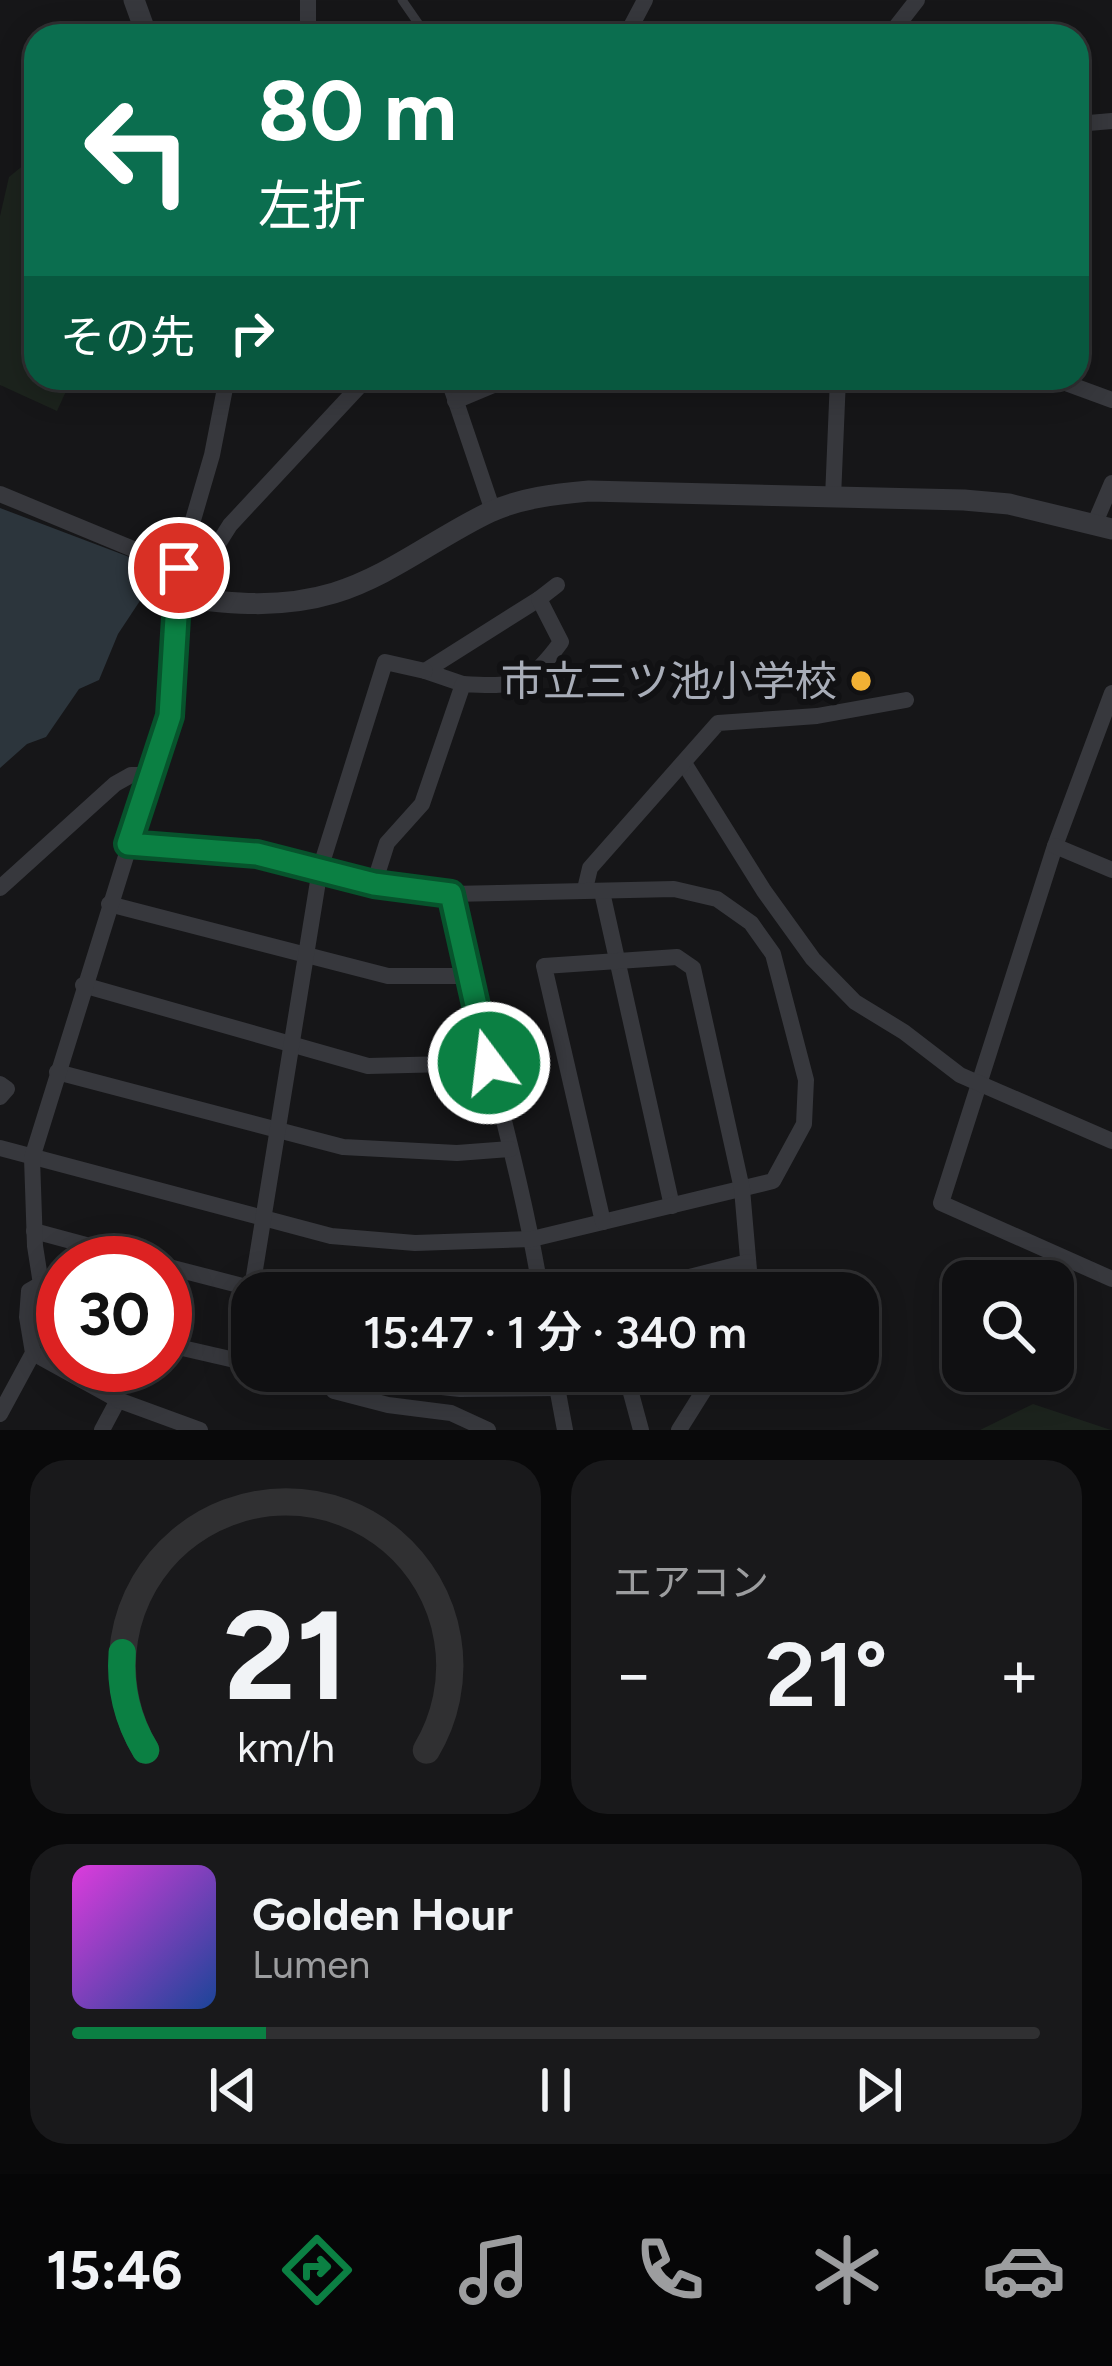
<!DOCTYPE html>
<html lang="ja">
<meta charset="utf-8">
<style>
:root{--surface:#101012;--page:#19191b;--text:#f1f3f6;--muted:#9c9d9f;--line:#303032;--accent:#0b8043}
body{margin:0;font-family:Figtree,"Noto Sans JP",sans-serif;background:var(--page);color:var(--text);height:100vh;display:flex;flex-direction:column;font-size:45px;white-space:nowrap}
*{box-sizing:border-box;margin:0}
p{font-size:39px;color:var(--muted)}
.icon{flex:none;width:66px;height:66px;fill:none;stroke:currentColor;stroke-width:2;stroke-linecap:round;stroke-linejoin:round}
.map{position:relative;height:1430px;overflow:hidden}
.panel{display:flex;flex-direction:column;gap:30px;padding:30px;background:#09090a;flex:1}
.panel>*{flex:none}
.top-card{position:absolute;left:24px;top:24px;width:1065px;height:366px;border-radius:36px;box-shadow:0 6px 30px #0003,0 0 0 3px var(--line);background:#0b6e4f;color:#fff;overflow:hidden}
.tools{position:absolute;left:942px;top:1260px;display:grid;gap:24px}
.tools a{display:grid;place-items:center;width:132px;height:132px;border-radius:24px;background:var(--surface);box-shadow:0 6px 30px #0003,0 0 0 3px var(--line);font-size:60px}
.speed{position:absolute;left:36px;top:1236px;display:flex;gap:24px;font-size:60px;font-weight:700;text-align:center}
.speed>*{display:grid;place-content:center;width:156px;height:156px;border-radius:50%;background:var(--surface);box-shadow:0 6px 30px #0003,0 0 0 3px var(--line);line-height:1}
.speed .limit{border:18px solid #d22;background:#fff;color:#111}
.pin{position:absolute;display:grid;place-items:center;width:102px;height:102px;color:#fff;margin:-51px;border:6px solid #fff;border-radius:50%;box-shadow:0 3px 12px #0007}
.me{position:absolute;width:132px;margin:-66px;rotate:345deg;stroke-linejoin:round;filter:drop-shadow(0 0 9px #0008)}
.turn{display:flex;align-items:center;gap:42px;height:252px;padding:0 36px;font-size:54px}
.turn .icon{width:156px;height:156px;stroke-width:2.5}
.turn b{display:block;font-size:84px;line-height:102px}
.then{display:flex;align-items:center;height:114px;padding:0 36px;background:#0003;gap:24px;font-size:45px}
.big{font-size:90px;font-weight:600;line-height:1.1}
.panel .widget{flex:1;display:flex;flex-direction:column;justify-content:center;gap:18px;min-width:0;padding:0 42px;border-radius:36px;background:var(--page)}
.panel .dial{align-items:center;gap:0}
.dial svg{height:312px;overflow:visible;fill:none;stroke:var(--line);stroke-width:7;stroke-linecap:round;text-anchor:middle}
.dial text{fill:var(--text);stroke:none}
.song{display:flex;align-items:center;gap:36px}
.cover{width:144px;height:144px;border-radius:18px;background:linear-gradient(135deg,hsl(300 70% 55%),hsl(220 70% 35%))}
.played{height:12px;border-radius:6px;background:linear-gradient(90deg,var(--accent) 20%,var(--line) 20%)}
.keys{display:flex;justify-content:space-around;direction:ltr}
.heat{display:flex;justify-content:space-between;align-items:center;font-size:66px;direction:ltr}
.panel .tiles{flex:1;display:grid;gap:30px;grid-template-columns:1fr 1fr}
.widget:last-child{grid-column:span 2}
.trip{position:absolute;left:231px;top:1272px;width:648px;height:120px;border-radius:36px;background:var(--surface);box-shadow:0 6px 30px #0003,0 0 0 3px var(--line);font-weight:600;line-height:120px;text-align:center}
.menu{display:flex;height:192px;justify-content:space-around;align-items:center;background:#060607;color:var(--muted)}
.menu .icon{width:84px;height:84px}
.menu .selected{color:var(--accent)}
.menu b{font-size:54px;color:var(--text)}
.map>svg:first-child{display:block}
.green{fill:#1c231d}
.water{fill:#2c353c}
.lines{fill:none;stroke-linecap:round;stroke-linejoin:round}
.service{stroke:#37383d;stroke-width:9}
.minor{stroke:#37383d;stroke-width:16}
.tertiary{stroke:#37383d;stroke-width:21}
.route-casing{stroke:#07532c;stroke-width:30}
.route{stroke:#0b8043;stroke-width:21}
.poi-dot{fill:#f2b134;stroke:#111113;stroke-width:4.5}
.labels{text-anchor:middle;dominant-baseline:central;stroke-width:12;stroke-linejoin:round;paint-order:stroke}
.poi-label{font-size:42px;fill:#a8adb8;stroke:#111113;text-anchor:end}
</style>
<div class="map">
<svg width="1112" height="1430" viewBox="0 0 1112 1430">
<rect width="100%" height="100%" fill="#161618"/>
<!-- green -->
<g class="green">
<polygon points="36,155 36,378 72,378 57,411 0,385 0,216 9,177"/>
<polygon points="1033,1404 1111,1430 980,1430"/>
</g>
<!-- water -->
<polygon class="water" points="0,508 161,569 118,634 99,680 79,689 46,737 27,744 0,768"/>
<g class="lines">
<!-- service -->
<polyline class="service" points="402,0 427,36"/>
<!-- minor -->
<g class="minor">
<polyline points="120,36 144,25"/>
<polyline points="308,36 308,0"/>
<polyline points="626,36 645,0"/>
<polyline points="889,36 917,0"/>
<polyline points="1077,124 1112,121"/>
<polyline points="448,378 493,511"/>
<polyline points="1052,378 1112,400"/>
<polyline points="455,401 510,378"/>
<polyline points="0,494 179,568"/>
<polyline points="833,498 838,378"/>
<polyline points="1094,525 1112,483"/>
<polyline points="212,601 218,544 230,525 367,378"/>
<polyline points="463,684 425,671 539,599"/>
<polyline points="1112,693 1055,846 941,1203 1112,1279"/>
<polyline points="684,763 764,891 813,959 855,1002 904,1032 960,1075 1112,1141"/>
<polyline points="1055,846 1112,870"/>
<path d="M374,884L387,843L422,804L463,684C515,687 529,686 561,642L539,599L557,585"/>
<polyline points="0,888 115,784 131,775 151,775"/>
<polyline points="585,889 590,868 718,723 817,716 906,700"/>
<polyline points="602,892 672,1206"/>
<path d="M451,894C476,1028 519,1158 541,1293"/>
<polyline points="109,904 388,976 466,976"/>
<polyline points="83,985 368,1066 489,1063"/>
<polyline points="57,1072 343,1147 457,1153 510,1149"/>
<polyline points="0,1084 7,1089 0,1097"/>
<polyline points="0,1148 331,1236 415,1243 532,1239 773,1181 804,1124 806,1080 773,954 751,923 717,899 674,889 451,894 374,884 257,854 128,844"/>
<polyline points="603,1222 544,966 677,957 693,968 742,1189 751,1293"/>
<polyline points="34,1231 153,1263"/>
<polyline points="165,1266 270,1293"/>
<polyline points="627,1293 748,1262"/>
<polyline points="63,1315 41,1284 35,1246 32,1158 170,715 179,568 212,455 227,378"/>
<polyline points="165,1344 252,1364"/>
<polyline points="33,1353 118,1400 102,1430"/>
<polyline points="240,1362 320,869 385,662 425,671"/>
<polyline points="297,1371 460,1389 557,1388 616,1371"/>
<polyline points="554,1371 565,1430"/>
<polyline points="625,1371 641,1430"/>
<polyline points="328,1376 334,1391 388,1405 451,1413 488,1430"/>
<polyline points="118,1400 200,1430"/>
<polyline points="0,1414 33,1353 27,1317 29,1291 41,1284"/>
<polyline points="679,1430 716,1371"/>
</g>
<!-- tertiary -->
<g class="tertiary">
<polyline points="134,0 147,36"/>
<path d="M178,597C231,604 281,609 334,593C390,576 437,537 490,512C521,498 555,494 589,491L964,500L1009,504L1112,529"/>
</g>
</g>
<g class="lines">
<!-- route casing -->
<g class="route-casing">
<polyline id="route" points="179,568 170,716 128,844 257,854 374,884 451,894 489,1063"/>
</g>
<!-- route -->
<use href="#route" class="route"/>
</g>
<!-- markers -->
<circle class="poi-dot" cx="861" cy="681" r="12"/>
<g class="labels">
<!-- poi labels -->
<g class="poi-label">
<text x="837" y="681">市立三ツ池小学校</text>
</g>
</g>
</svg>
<div class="tools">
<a><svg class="icon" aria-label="search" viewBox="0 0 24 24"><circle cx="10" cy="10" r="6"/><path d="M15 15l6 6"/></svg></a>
</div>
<div class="speed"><div class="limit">30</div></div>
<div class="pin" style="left:179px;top:568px;background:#d93025"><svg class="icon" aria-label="arrive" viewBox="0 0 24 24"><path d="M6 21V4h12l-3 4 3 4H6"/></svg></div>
<svg class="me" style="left:489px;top:1063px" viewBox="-20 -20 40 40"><circle r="17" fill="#0b8043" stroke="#fff" stroke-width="3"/><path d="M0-11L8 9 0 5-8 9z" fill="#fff"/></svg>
<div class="trip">15:47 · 1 分 · 340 m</div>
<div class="top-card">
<div class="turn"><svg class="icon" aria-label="left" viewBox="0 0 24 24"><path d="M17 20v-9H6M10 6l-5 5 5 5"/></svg><div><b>80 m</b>左折</div></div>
<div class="then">その先<svg class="icon" aria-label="right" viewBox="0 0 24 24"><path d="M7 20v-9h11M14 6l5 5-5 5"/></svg></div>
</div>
</div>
<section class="panel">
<div class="tiles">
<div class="widget dial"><svg viewBox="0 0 100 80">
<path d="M14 69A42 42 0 1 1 86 69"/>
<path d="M14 69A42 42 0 0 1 8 44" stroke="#0b8043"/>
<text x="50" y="56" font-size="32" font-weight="700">21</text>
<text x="50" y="72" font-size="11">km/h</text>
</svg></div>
<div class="widget"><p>エアコン</p>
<div class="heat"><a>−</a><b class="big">21°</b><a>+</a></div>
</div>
<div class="widget">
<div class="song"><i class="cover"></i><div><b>Golden Hour</b><p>Lumen</p></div></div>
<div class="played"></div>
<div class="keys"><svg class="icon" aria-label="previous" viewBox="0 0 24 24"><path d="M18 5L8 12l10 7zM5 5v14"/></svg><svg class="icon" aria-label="pause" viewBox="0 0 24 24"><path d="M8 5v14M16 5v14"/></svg><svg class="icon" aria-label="next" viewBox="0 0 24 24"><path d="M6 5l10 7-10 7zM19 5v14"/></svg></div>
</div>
</div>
</section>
<nav class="menu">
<b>15:46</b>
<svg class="icon selected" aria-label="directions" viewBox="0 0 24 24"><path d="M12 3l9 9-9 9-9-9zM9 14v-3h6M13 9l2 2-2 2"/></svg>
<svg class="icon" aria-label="music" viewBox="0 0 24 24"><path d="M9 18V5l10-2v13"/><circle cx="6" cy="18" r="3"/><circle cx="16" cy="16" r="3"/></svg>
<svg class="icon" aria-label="phone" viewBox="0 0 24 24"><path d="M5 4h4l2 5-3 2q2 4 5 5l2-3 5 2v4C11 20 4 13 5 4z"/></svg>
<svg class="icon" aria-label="climate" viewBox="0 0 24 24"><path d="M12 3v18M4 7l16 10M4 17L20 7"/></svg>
<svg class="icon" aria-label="car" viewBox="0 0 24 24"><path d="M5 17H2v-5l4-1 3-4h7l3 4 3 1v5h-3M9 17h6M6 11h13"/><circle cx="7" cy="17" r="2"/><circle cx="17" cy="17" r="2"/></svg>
</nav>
